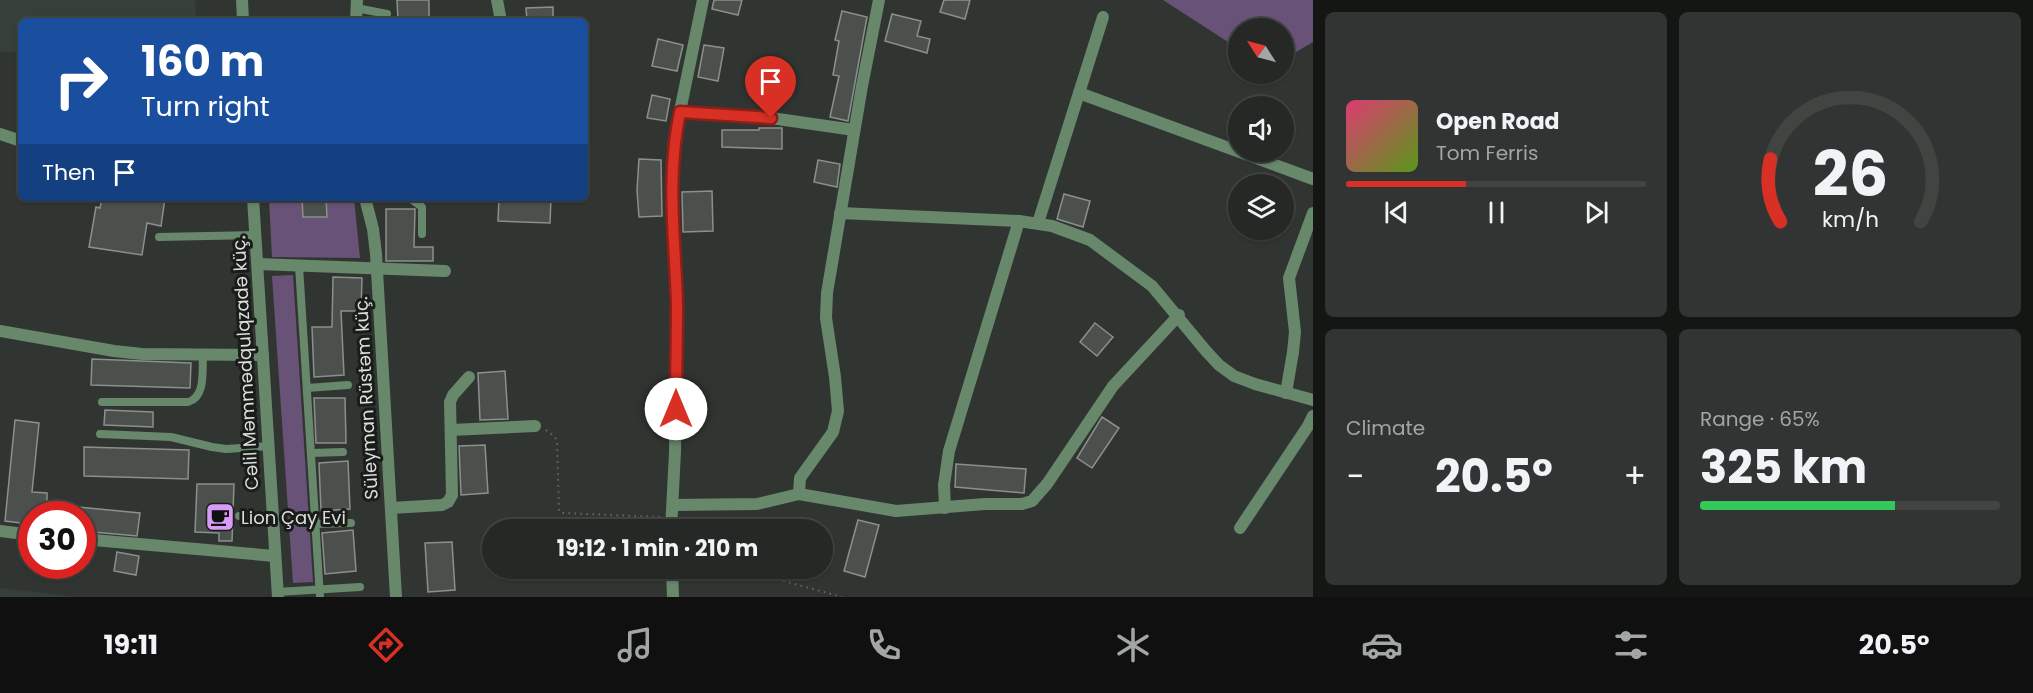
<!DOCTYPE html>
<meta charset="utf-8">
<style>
:root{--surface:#252825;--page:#313432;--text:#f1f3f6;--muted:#a3a6a7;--line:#424442;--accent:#d93025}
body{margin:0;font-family:Poppins,sans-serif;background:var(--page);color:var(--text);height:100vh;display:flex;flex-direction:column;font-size:22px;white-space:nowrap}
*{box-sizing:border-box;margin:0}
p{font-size:20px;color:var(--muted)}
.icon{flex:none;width:33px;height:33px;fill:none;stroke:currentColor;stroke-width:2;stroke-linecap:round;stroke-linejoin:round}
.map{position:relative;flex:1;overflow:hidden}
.details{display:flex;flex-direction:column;gap:12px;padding:12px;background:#141614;width:720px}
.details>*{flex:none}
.banner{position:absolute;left:18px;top:18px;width:570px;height:183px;border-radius:9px;box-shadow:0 2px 4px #0004,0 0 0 2px var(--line);background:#1a4fa0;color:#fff;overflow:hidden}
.needle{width:39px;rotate:306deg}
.buttons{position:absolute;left:1228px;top:18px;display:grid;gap:12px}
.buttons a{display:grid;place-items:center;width:66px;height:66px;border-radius:50%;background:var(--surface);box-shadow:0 2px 4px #0004,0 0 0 2px var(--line);font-size:30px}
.speed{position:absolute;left:18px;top:501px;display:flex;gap:12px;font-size:30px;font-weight:700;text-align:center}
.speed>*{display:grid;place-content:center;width:78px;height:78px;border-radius:50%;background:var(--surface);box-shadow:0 2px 4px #0004,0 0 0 2px var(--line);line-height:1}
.speed .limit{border:9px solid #d22;background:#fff;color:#111}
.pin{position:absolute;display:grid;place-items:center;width:51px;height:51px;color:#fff;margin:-62px -26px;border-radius:50% 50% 50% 0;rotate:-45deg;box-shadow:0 0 6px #0007}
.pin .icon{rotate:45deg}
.me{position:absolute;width:66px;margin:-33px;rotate:0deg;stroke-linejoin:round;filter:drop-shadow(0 0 4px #0008)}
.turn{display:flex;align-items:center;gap:21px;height:126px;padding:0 24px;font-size:27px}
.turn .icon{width:78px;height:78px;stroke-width:2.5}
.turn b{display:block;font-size:42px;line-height:51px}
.then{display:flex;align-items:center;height:57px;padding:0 24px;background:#0003;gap:12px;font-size:22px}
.big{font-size:45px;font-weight:700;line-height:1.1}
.details .widget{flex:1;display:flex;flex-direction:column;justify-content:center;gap:9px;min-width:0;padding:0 21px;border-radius:9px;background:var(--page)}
.details .dial{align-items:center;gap:0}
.dial svg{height:156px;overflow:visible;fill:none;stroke:var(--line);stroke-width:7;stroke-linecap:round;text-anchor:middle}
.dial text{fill:var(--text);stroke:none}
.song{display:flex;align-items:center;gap:18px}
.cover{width:72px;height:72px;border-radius:9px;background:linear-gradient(135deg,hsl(340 70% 55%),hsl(90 70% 35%))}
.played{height:6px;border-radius:3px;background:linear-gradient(90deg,var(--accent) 40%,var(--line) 40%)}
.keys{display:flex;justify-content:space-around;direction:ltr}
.heat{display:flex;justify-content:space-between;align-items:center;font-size:33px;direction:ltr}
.charge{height:9px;border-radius:4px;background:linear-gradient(90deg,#34c759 65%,var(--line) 0)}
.details .tiles{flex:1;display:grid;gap:12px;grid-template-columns:repeat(2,1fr)}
.trip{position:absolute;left:482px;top:519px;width:351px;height:60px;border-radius:30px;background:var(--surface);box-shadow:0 2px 4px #0004,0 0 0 2px var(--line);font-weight:700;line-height:60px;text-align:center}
.dock{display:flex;height:96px;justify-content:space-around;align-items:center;background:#0f100f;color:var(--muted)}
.dock .icon{width:42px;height:42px}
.dock .current{color:var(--accent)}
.dock b{font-size:27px;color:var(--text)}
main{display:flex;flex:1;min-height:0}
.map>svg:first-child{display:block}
.built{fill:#374038}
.green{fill:#695277}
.building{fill:#4c504d;stroke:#8b908c;stroke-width:1.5}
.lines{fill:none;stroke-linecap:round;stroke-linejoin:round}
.path{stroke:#656865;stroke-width:2;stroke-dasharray:1.5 4.5;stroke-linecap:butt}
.service{stroke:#67886b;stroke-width:8}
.minor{stroke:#67886b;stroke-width:12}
.tertiary{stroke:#67886b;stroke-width:12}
.route-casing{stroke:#8d1f18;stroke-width:15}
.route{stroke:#d93025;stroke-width:10}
.labels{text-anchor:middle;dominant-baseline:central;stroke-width:6;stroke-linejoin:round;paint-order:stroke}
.street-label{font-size:18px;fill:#dcdfdc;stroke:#1a1c1a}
.poi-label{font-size:18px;fill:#dcdfdc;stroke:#1a1c1a;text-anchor:start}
</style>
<main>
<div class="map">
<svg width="1313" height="597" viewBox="0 0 1313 597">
<rect width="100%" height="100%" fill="#313531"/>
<!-- built -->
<g class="built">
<polygon points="0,0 195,0 196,21 21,21 21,52 0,52"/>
<polygon points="0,588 76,597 0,597"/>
</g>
<!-- green -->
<g class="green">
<polygon points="1163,0 1313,0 1313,42 1284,59 1284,28 1239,28 1239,49"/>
<polygon points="269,198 354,198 360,258 272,257"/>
<polygon points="293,275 313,582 293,583 272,276"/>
</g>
<!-- building -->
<g class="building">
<polygon points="397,0 429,0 429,21 398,21"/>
<polygon points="714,0 742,0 738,15 712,9"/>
<polygon points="944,0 970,0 965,19 940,12"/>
<polygon points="553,7 553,21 527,21 526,8"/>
<polygon points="842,11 867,17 848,121 830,117 839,76 833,75 839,41 835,40"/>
<polygon points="892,14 921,21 917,36 930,39 927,53 885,41"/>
<polygon points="658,39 683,45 677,71 652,66"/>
<polygon points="704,45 724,48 718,81 698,77"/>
<polygon points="652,95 670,99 666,121 647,118"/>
<polygon points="759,128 782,128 782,149 722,147 722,130 759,130"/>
<polygon points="639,159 661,160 662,216 639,217 637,190"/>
<polygon points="818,160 840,164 837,187 814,182"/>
<polygon points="712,191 713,231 683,232 682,192"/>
<polygon points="1064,194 1090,201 1083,227 1057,219"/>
<polygon points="102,198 165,198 161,226 147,223 142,255 89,247 96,207 100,208"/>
<polygon points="302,198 326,198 327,217 303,217"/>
<polygon points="499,198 551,198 550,223 498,221"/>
<polygon points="386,209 415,209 414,247 433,247 433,261 386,261"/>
<polygon points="333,277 362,278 361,311 341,311 344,375 314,377 312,327 332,327"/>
<polygon points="1095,323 1113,337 1097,356 1080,342"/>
<polygon points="92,359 191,363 190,388 91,385"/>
<polygon points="505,371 508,419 480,420 478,373"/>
<polygon points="314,398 345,398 346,443 316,443"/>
<polygon points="105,410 153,412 153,427 104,425"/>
<polygon points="1102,417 1119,428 1092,468 1077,458"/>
<polygon points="15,420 39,423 32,492 47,493 47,504 140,513 137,536 82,531 82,514 30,514 29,524 5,521"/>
<polygon points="485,445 488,493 461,495 459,446"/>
<polygon points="84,447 189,450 188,479 84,476"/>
<polygon points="348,461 350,509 321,511 319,463"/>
<polygon points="956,464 1026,469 1024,493 955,487"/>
<polygon points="197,484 234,484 232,541 219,541 219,533 195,532"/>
<polygon points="858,520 879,525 865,577 844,571"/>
<polygon points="353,530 356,571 325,574 322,533"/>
<polygon points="452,542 455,590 428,592 425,543"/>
<polygon points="117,552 139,556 136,575 114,571"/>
</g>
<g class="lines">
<!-- path -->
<g class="path">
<polyline points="546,430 554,436 557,441 559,510 561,513 661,517"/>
<polyline points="737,568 842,597"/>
</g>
<!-- service -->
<g class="service">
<polyline points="356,8 387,14"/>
<polyline points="401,198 411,199 422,207 422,234"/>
<polyline points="159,237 256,235"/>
<polyline points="299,266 320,597"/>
<polyline points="307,388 348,385"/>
<path d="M102,402H188C206,397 202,371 203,355"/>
<polyline points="100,434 171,437 212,447 226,449 269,446"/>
<polyline points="311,453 343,452"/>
<polyline points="239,516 273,517"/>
<polyline points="315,524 351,523"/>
<polyline points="277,592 360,587"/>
</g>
<!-- minor -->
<g class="minor">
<polyline points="497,0 501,21"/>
<polyline points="356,21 357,0"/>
<polyline points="1079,93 1313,179"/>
<polyline points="679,112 771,118 854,130"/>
<polyline points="0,134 21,141"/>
<polyline points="365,198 373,229 376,254 396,597"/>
<polyline points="840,213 1019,221 1052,226 1090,240 1152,286 1206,351 1219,365 1234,376 1255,384 1313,400"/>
<polyline points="1038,223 1103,17"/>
<polyline points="258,264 445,271"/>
<polyline points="0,331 114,351 142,354 263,355"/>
<polyline points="1286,393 1293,352 1295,332 1289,278 1313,213"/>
<polyline points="451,430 535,426"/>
<polyline points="799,494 800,478 833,432 838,411 835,377 826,318 827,293 862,86 879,0"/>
<polyline points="673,505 757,504 799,494 896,511 985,504 1022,504 1032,501 1047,484 1113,386 1179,315"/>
<polyline points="391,508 442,505 448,502 452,495 450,402 453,395 469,377"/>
<polyline points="945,508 944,485 949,451 1019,221"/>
<polyline points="1240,528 1308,426 1313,416"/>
<polyline points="671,530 675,452 677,302 671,191 672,171 674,140 703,0"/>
<polyline points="0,531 32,535"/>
<polyline points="82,539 275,556"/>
<polyline points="672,568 673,597"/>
</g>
<!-- tertiary -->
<g class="tertiary">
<polyline points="242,0 243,21"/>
<polyline points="253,198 278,597"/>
</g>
</g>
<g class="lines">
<!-- route casing -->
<g class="route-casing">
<path id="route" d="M676,409C676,374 677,339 677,304C675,237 666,179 680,112L771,118"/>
</g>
<!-- route -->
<use href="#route" class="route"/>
</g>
<!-- icons -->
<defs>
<g id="cafe-square" transform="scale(1.5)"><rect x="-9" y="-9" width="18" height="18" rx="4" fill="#d89bf8" stroke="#1a1c1a"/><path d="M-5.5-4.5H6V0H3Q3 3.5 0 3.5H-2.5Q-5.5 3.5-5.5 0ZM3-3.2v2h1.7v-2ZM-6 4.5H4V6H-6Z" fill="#111"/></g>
</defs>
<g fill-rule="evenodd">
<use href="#cafe-square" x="220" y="517"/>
</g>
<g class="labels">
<!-- street labels -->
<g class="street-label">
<text transform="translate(245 363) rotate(-93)">Cəlil Məmmədqulqzadə küç.</text>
<text transform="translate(366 398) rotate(-93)">Süleyman Rüstəm küç.</text>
</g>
<!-- poi labels -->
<g class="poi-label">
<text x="241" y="517">Lion Çay Evi</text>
</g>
</g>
</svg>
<div class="buttons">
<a><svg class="needle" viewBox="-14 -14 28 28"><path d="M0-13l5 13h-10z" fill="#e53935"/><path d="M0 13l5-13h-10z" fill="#a3a6a7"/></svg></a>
<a><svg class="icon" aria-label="sound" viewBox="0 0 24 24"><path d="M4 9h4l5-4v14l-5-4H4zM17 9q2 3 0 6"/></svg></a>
<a><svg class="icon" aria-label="layers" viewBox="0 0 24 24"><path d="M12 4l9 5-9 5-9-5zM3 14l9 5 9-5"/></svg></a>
</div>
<div class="speed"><div class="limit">30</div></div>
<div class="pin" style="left:771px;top:118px;background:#d93025"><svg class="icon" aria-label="arrive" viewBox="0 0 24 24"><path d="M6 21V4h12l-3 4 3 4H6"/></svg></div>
<svg class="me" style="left:676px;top:409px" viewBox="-20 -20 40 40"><circle r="19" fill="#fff"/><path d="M0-13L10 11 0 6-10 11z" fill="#d93025"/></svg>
<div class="trip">19:12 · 1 min · 210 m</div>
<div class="banner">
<div class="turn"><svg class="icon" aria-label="right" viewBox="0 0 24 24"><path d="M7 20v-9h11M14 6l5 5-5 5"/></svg><div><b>160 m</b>Turn right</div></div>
<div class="then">Then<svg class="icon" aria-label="arrive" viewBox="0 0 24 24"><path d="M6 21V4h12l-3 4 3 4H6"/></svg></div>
</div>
</div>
<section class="details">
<div class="tiles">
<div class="widget">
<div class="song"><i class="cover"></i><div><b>Open Road</b><p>Tom Ferris</p></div></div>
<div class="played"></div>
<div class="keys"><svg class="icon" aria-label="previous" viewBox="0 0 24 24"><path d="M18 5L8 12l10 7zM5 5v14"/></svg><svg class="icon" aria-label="pause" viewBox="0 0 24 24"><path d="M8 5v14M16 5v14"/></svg><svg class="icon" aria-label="next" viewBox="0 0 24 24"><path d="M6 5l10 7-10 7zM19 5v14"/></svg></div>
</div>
<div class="widget dial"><svg viewBox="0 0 100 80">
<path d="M14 69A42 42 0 1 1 86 69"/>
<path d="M14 69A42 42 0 0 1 9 37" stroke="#d93025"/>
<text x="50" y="56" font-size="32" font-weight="700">26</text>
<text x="50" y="72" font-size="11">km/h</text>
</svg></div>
<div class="widget"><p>Climate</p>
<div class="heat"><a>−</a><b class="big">20.5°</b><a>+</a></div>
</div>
<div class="widget"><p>Range · 65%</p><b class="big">325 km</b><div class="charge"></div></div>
</div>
</section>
</main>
<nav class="dock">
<b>19:11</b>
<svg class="icon current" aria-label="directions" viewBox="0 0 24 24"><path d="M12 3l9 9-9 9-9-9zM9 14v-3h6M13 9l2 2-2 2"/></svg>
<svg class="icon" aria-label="music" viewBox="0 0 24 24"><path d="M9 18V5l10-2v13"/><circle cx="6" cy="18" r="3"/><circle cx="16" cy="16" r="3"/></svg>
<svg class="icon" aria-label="phone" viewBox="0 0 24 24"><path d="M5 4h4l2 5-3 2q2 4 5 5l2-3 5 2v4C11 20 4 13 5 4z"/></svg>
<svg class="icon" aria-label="climate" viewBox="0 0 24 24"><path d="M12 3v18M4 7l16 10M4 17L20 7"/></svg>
<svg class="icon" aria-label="car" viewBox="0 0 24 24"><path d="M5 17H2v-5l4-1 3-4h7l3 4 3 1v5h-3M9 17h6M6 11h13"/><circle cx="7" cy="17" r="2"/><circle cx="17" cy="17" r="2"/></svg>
<svg class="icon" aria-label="filters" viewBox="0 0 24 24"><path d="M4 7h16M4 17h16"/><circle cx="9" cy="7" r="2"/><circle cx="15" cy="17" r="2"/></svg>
<b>20.5°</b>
</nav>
